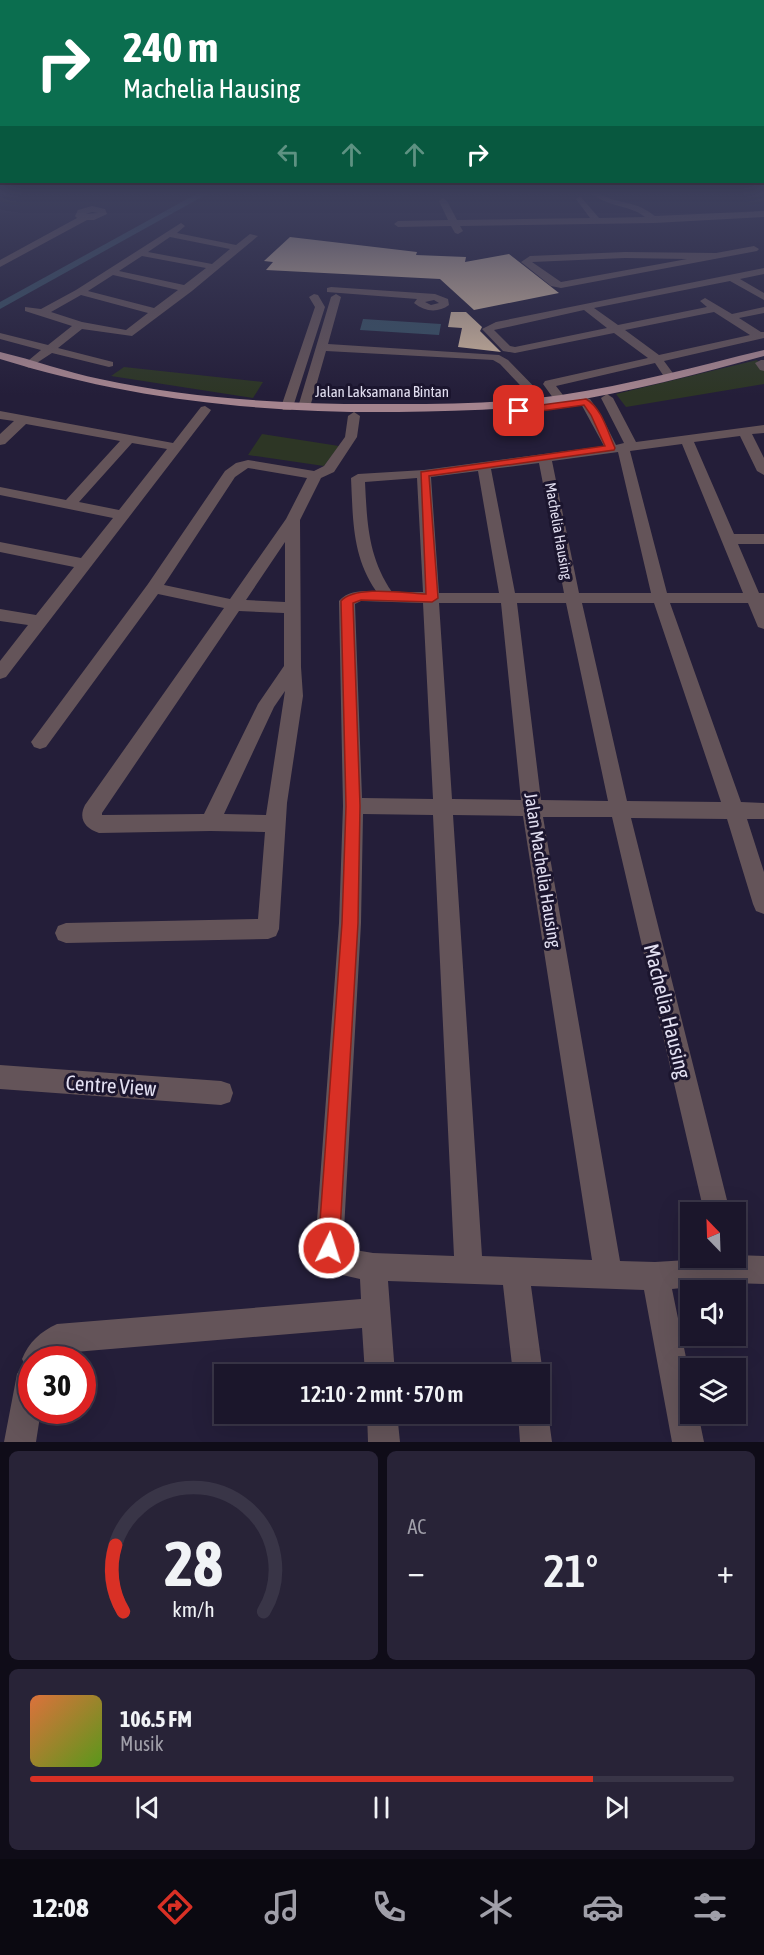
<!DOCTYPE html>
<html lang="id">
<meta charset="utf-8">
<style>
:root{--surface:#1b162b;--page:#282337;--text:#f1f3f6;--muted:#a09fa9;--line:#393547;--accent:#d93025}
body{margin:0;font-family:"Asap Condensed",sans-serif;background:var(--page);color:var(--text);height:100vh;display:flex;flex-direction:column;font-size:22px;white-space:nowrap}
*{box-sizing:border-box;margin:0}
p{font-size:20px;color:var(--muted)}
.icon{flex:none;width:33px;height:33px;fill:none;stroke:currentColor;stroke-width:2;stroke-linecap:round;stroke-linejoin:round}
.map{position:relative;height:1442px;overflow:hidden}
.drawer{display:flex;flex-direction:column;gap:9px;padding:9px;background:#0f0c18;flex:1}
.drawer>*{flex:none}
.top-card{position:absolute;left:0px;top:0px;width:765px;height:183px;box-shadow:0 6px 24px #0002,0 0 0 2px var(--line);background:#0b6e4f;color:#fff;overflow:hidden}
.needle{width:39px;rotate:337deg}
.fabs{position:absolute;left:680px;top:1202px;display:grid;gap:12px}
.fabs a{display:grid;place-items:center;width:66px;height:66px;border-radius:0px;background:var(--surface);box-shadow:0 6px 24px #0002,0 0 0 2px var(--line);font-size:30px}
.speed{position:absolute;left:18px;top:1346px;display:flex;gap:12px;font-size:30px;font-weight:700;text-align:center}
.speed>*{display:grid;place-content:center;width:78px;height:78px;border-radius:50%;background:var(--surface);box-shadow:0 6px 24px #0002,0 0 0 2px var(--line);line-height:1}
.speed .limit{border:9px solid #d22;background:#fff;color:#111}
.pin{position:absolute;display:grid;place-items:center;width:51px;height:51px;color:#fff;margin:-26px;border-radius:12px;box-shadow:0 3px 9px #0006}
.me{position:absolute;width:66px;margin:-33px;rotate:4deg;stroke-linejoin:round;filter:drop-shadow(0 0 4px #0008)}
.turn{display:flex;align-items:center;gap:21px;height:126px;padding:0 24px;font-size:27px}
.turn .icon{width:78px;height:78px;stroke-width:2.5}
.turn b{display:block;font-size:42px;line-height:51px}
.lanes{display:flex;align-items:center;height:57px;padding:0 24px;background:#0003;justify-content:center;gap:30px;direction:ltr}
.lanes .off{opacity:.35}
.big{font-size:45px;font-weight:600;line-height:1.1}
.drawer .tile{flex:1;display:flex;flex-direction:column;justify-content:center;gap:9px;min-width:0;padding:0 21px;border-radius:9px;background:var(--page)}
.drawer .dial{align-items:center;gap:0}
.dial svg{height:156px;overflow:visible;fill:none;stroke:var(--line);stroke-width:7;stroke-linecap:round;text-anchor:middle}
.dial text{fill:var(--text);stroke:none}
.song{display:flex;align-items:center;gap:18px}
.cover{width:72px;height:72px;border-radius:9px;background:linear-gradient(135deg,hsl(20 70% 55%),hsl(90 70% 35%))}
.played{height:6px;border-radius:3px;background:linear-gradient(90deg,var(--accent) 80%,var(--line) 80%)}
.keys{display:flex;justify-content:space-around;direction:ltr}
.heat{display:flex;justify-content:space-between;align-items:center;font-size:33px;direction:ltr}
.drawer .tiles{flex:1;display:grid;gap:9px;grid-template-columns:1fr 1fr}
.tile:last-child{grid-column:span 2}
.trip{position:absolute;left:214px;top:1364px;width:336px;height:60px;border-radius:0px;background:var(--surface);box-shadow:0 6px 24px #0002,0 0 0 2px var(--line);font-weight:600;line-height:60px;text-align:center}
.dock{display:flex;height:96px;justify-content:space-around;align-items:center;background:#0b0911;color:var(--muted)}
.dock .icon{width:42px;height:42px}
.dock .on{color:var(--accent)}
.dock b{font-size:27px;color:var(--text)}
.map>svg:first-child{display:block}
.green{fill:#2d3625}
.water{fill:#385063}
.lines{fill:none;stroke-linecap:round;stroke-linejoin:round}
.canal{fill:#385063;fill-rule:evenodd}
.building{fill:#ceb59d}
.minor{fill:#645459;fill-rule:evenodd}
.major{fill:#a4848e;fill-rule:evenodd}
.route{fill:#d93025;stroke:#8d1f18;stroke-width:1.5}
.labels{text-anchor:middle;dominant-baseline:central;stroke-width:6;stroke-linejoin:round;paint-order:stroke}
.far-street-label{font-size:15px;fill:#e2dff1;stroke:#1b152e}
.street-label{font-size:18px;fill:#e2dff1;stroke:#1b152e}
.near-street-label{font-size:21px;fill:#e2dff1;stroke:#1b152e}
</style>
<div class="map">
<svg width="764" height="1442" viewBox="0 0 764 1442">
<rect width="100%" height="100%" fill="#241e39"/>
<!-- green -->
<g class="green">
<polygon points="757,360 764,370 764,384 626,407 616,394"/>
<polygon points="124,367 263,382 253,398 111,376"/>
<polygon points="262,434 339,446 324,466 248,455"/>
</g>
<!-- water -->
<polygon class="water" points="363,319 441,324 439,335 360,330"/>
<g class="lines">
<!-- canal -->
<polygon class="canal" points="198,193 209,193 0,309 0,302"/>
</g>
<!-- building -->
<g class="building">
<polygon points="290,237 417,252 416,255 466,257 465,262 509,254 559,293 474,310 440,279 266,270 273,262 264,261"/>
<polygon points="451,312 466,312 482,327 480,331 501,352 458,347 462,328 448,327"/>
</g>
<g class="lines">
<!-- minor -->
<g class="minor">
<path d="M592,193C604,193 605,198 615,200C633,205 639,204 655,216L764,211V217L654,223L460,226L463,231L458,234L455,233L451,226L398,227L394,224L398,221L448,220L439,201L443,198L447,201L457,220L590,218L576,199L580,196L599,218L645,217C629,204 608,208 592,193Z"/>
<path d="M92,206L105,209L107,214L94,220H87L0,267V260L77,218L75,216L78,210ZM92,212L98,213L84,214H85Z"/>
<path d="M181,223L185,226L177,233L236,245L250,234L258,236L192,291L132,336L82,329L58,348L113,362V366L109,367L52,353L29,368L23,365L41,350L0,339V333L48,345L72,326L25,311V307L41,309L76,290ZM170,237L230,249L212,264L148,252ZM142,256L206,268L184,285L119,271ZM113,275L178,290L154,308L88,291ZM81,295L148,313L126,330L82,322L51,312Z"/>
<path d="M754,246L759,249L757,251L561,288L551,286L521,262L530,256L625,252L716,253ZM625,258L687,259L561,282L532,262Z"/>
<path d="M764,268V274L740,279L764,293V300L730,281L594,308L618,325L707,307L700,301L705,298L732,314L764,307V313L739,318L761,332H764V338L664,361L675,376L669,380L665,378L655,363L556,386L566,399L560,403L556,402L543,384L545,381L648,358L614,333L515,353L503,351L482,329L496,322ZM584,310L607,328L515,347L510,346L494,330ZM714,312L750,335L659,355L625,330Z"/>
<path d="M331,287L435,294L448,299L449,305C438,313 425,312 414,303L417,299L327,292V288ZM434,300L439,303L431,305L425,302Z"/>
<polygon points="314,294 318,295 325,307 293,407 291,410 283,410 281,407 315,307 309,297"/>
<polygon points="336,294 341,297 328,344 499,355 508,360 548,401 542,405 538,404 500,364 493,360 326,351 310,407 308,410 300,410 298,407 331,297"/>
<polygon points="761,360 764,360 764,371 760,370 755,363"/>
<path d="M607,394L613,398L636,442L764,425V433L752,434L764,458V475L757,471L740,436L694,442L734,534H764V544H738L759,593H764V629L758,627L748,603H670L741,802L764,803V819H747L764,872V914L756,911L753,904L727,819L631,818L730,1212H704L612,817H543L620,1261L655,1262L735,1257V1255L764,1256V1284L731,1283L672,1289L690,1377V1413H698L704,1442H672L644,1290L531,1286L543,1374L540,1381V1374H513L503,1285L388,1281L395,1374H365L362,1328L63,1353L55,1359H32V1410H41L36,1442H4L17,1374L24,1363L22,1359C29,1342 40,1332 57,1324L361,1299L360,1279L325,1271L321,1267L315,1248L339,923L343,806L339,601C348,590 363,591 376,591C352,556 353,519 351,478L358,474L424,470L604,446L580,402L586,398L590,399L601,415L616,445L624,443L601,398ZM682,444L743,593H667L630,451ZM618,452L651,593H579L552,461ZM539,463L564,593H515L491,469ZM478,471L499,593H439L431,477ZM417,478L423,592H392C368,557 367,522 365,482ZM361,601L423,603L433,799L362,798L355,604ZM439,603H501L521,800L452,799ZM517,603H566L608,801L541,800ZM582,603H654L721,802L627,801ZM363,814L433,815L454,1256L373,1253L343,1248L361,923ZM453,815L523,816L592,1260L482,1256Z"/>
<path d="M205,406L211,410L209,413L6,677L0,679V661L28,625L0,621V609L36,615L74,567L0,552V542L81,558L113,518L0,495V487L66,500L120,441L26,424L5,444L0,445V434L14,421L0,419V411L173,443L201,407ZM132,443L167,449L119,510L79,502Z"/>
<path d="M354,412L360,416L357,437L334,472L321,478L300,520L301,667L303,696L287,803L279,929L276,936L268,939L66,943L58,940L55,933L58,926L66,923L258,919L265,832L210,831L99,833C85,828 78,819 85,805L224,608L158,594L46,747L40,749L34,747L31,742L148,584L225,471L236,463L248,460L314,471L324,466L345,437L348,416ZM248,468L307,478L286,519L230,599L164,585L235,477ZM285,542V602L246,600ZM239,611L284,613V666L258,704L204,814L102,815V813ZM285,691L266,815L224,814L274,707Z"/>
<polygon points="0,1065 221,1081 230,1084 233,1093 230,1102 221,1105 0,1089"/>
<polygon points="540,1401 544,1402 548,1413 552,1442 520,1442 518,1413 540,1413"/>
<polygon points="367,1413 397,1413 400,1442 368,1442"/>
</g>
<!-- major -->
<path class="major" d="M764,350V356C697,374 630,392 561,403C507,410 452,411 398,412C260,413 132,400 0,359V352C34,360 66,372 100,379C198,400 298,405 398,404C452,404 507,403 561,395C630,385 697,366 764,350Z"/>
</g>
<!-- sky -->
<linearGradient id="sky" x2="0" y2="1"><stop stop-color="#14101f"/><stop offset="0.49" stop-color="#3f415f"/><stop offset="1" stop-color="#3f415f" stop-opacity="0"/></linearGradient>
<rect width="764" height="395" fill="url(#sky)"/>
<!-- route -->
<path class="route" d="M586,399C602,408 608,433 615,448L614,450L429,476L438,598L432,602L361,600L353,603L360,806L358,923L339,1248L336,1256L329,1259L321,1256L318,1248L342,923L346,806L341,601C355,585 405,593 426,594L421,472L605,446L591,415L584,405L519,414L515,411L519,408Z"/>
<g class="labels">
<!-- far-street labels -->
<g class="far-street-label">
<text x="382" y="391">Jalan Laksamana Bintan</text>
<text transform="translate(559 531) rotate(80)">Machelia Hausing</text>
</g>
<!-- street labels -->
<g class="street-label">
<text transform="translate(543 870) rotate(81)">Jalan Machelia Hausing</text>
</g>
<!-- near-street labels -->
<g class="near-street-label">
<text transform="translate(668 1011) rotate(76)">Machelia Hausing</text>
<text transform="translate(111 1085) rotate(4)">Centre View</text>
</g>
</g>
</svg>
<div class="fabs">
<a><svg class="needle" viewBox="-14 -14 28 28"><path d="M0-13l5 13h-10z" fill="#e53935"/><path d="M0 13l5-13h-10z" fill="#a09fa9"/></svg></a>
<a><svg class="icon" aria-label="sound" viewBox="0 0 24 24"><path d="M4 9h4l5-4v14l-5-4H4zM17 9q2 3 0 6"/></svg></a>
<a><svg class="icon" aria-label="layers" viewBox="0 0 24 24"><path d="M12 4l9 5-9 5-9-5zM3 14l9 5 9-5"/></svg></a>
</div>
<div class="speed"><div class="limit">30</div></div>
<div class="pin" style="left:519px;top:411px;background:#d93025"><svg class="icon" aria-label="arrive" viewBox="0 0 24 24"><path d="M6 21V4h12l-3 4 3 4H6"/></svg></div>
<svg class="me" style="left:329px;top:1248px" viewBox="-20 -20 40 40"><circle r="17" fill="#d93025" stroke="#fff" stroke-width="3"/><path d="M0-11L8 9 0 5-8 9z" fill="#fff"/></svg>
<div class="trip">12:10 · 2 mnt · 570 m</div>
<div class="top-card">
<div class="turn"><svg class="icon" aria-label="right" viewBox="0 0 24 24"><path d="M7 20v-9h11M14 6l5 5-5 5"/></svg><div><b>240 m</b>Machelia Hausing</div></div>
<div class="lanes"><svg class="icon off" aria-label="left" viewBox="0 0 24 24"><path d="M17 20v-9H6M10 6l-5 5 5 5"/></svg><svg class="icon off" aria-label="ahead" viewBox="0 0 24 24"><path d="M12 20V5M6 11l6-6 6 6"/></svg><svg class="icon off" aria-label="ahead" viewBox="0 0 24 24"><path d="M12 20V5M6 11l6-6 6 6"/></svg><svg class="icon" aria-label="right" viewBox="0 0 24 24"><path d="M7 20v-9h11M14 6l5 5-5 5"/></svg></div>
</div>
</div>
<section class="drawer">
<div class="tiles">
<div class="tile dial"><svg viewBox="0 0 100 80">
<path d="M14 69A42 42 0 1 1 86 69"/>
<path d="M14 69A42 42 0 0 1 10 35" stroke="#d93025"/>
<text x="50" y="56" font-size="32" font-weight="700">28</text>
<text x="50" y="72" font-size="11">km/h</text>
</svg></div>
<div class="tile"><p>AC</p>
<div class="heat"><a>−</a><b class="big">21°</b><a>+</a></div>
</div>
<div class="tile">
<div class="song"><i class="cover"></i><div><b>106.5 FM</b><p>Musik</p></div></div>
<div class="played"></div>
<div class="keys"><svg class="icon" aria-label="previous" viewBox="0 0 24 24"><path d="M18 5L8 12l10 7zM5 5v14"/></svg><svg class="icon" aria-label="pause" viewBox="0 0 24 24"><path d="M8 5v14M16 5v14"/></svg><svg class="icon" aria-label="next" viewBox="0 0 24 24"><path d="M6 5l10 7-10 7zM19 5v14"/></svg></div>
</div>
</div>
</section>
<nav class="dock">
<b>12:08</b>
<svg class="icon on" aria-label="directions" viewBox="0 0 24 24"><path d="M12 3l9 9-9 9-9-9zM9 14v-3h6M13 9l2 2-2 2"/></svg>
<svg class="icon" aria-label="music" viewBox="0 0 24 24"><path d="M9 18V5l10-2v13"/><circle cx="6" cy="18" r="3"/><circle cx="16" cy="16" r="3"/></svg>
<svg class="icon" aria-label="phone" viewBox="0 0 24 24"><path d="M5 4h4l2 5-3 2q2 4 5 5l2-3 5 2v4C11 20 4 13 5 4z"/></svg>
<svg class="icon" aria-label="climate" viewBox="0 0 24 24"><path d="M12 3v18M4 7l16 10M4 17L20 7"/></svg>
<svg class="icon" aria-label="car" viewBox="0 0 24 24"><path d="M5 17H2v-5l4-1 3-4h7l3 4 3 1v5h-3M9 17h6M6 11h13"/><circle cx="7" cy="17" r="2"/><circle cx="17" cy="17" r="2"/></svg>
<svg class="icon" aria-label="filters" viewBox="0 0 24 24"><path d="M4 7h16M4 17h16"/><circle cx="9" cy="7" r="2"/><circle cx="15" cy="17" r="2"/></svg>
</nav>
